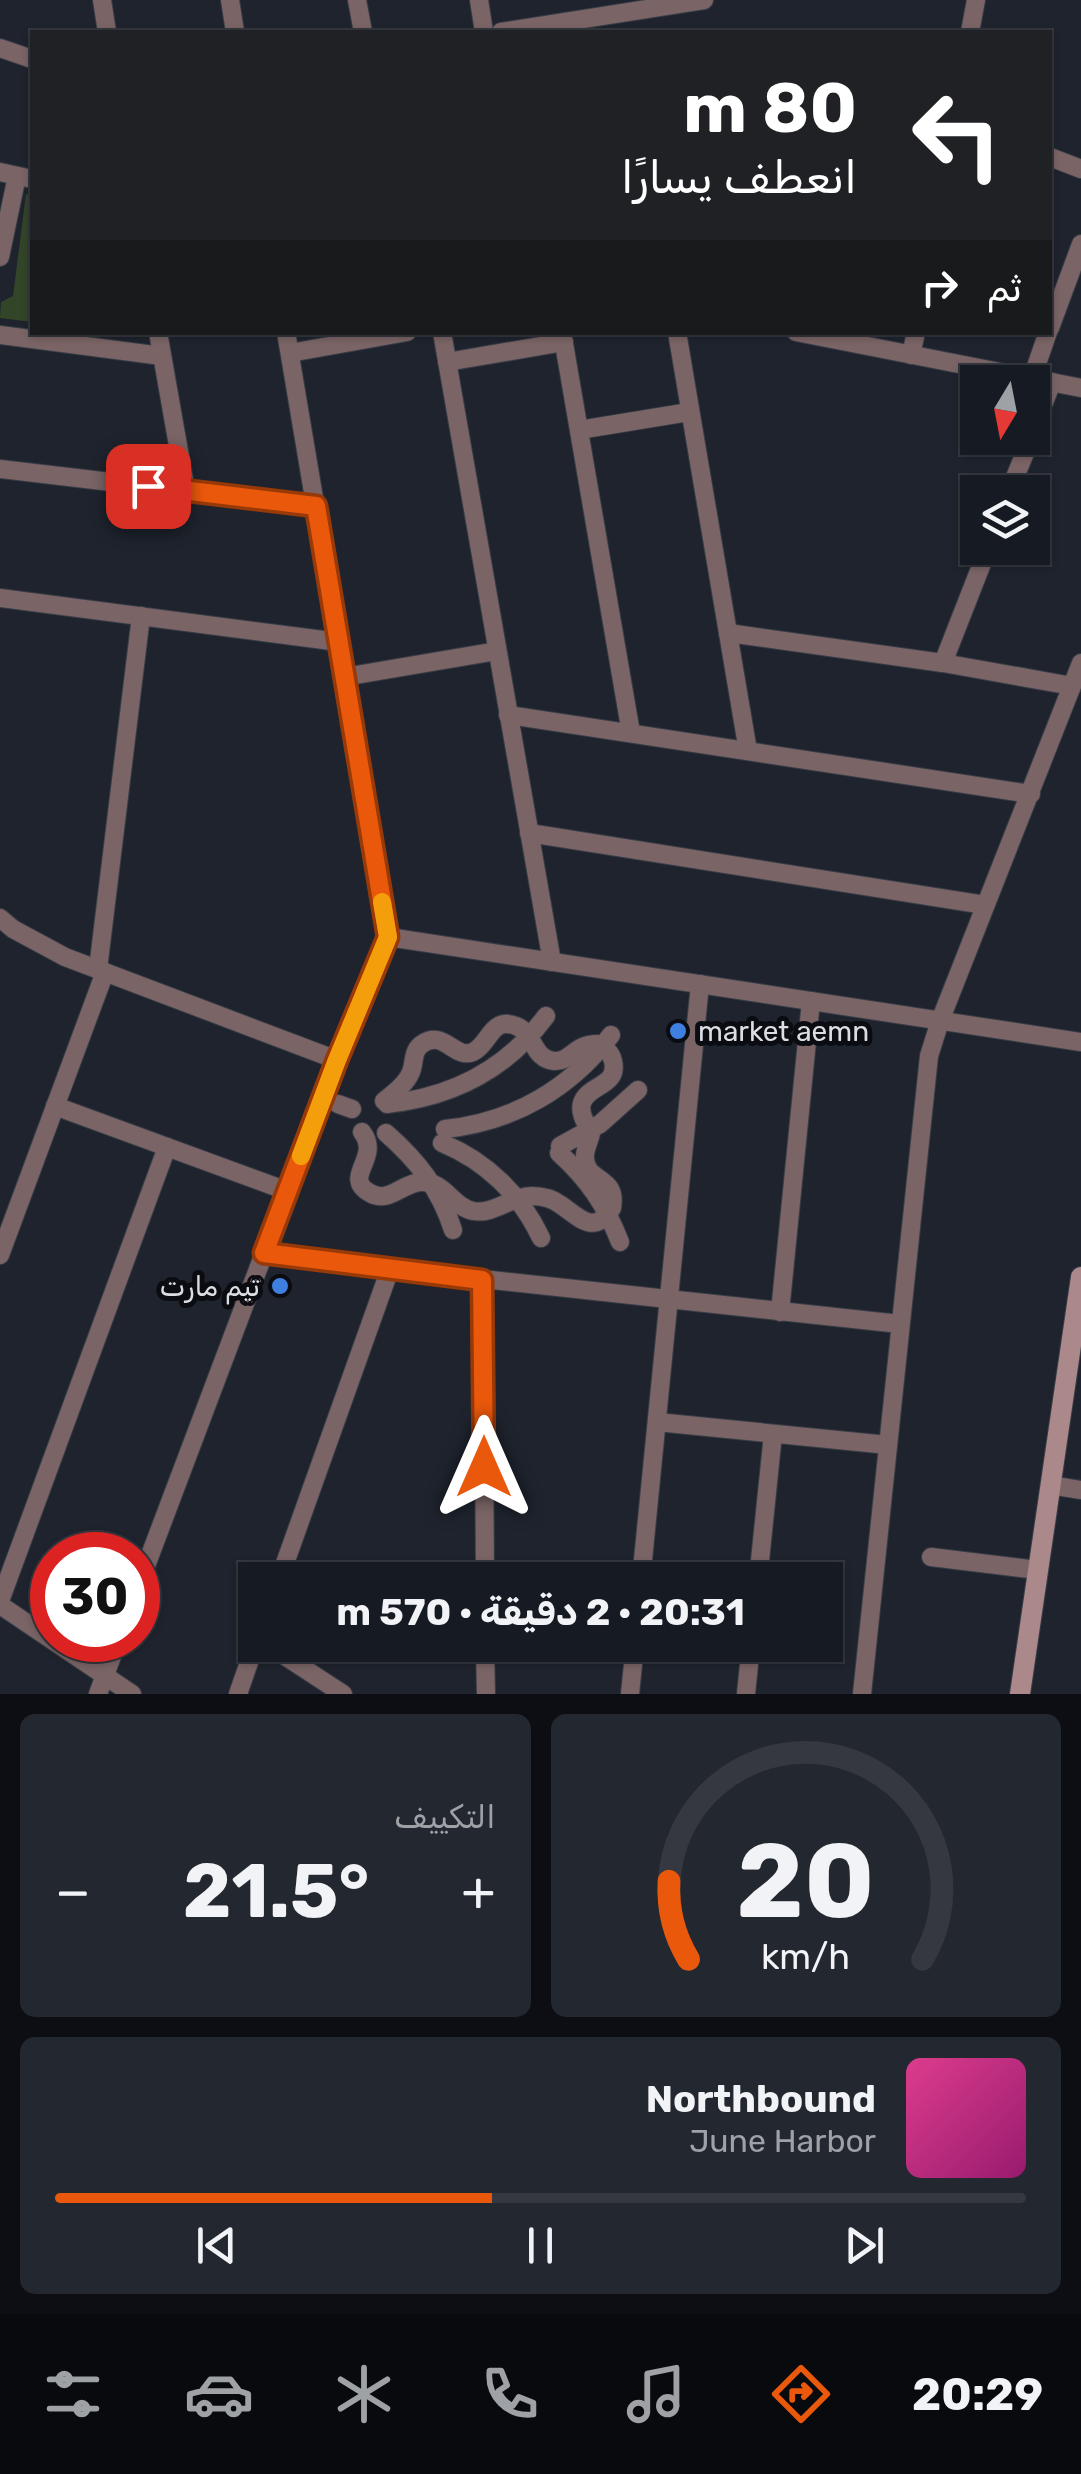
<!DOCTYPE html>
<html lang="ar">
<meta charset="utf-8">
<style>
:root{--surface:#161a22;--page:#23272f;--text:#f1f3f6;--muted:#9ea1a5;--line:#353840;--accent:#ea580c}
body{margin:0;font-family:Rubik,Cairo,sans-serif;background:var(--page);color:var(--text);direction:rtl;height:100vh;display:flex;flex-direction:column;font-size:38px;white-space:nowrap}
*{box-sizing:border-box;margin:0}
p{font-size:32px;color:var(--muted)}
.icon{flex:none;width:55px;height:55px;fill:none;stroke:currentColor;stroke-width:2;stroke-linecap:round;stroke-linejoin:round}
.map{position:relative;height:1694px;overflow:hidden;direction:ltr}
.drawer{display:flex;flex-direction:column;gap:20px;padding:20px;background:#0c0e13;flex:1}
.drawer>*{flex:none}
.guide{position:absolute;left:30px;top:30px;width:1022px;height:305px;border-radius:0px;box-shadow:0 2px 8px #0004,0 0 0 2px var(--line);direction:rtl;background:#202124;color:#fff;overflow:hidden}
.needle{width:65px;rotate:190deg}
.fabs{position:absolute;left:960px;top:365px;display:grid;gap:20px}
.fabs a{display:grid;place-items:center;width:90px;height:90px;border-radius:0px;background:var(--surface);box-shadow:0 2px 8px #0004,0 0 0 2px var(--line);font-size:50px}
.speed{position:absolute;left:30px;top:1532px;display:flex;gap:20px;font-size:50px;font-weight:700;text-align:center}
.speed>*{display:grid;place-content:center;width:130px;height:130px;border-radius:50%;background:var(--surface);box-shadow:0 2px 8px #0004,0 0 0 2px var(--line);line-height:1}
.speed .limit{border:15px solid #d22;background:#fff;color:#111}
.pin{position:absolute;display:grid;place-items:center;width:85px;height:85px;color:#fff;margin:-42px;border-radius:20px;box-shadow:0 5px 15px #0006}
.me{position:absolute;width:110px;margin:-55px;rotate:0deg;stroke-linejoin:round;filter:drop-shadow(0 0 8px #0008)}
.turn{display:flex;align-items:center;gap:35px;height:210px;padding:0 30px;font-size:45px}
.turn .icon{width:130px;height:130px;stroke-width:2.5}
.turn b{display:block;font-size:70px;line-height:85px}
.then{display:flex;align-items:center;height:95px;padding:0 30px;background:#0003;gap:20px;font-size:38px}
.big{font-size:75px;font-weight:700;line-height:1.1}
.drawer .card{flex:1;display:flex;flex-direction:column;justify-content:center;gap:15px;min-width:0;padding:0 35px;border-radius:15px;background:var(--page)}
.drawer .dial{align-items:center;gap:0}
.dial svg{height:260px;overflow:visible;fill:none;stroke:var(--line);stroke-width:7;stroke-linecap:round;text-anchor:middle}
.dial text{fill:var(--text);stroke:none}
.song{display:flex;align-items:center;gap:30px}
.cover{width:120px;height:120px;border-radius:15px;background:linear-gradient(135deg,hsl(330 70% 55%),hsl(320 70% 35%))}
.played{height:10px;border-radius:5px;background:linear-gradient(90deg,var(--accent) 45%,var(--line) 45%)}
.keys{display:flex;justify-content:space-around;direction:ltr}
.heat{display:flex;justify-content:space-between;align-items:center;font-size:55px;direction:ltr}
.drawer .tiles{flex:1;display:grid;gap:20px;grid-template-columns:1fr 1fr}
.card:last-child{grid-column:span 2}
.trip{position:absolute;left:238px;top:1562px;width:605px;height:100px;border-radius:0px;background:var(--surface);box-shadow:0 2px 8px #0004,0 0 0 2px var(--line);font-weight:700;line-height:100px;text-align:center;direction:rtl}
.tabs{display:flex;height:160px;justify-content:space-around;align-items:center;background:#090a0e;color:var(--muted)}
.tabs .icon{width:70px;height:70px}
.tabs .active{color:var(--accent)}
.tabs b{font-size:45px;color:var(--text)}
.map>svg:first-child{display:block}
.green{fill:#324528}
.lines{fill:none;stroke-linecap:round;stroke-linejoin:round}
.street-casing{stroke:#383d47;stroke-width:20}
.secondary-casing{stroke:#383d47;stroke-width:22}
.street{stroke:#7a6465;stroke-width:18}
.secondary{stroke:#ab888a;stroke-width:20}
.route-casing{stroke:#983908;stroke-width:25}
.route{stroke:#ea580c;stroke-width:18}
.slow{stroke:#f59e0b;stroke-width:18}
.shop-dot{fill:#3f7fe0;stroke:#0a0c11;stroke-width:4}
.labels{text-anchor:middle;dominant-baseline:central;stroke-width:10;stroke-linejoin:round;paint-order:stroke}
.poi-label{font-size:28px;fill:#dadee4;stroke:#0a0c11;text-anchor:start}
</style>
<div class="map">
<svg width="1081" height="1694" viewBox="0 0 1081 1694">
<rect width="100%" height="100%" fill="#1e232d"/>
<!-- green -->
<polygon class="green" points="26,194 32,195 32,322 0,318 1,302 13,296"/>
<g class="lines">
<!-- street casing -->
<g class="street-casing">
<g id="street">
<polyline points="102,0 107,32"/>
<polyline points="230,0 235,32"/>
<polyline points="357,0 363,32"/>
<polyline points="479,0 484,32"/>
<polyline points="501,32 704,0"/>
<polyline points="970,32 976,0"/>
<polyline points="0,48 32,59"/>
<polyline points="1050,157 1081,169"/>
<polyline points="0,172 32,179"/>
<polyline points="0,257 17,176"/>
<polyline points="1050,328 1081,244"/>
<polyline points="158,332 186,491"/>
<polyline points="442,332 552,962"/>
<polyline points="562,332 631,733"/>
<polyline points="677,332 748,751"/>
<polyline points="796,332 1081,388"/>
<polyline points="0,335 162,356"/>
<polyline points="290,353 407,332"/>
<polyline points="911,355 916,332"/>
<polyline points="447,362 564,342"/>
<polyline points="1032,378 1048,332"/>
<polyline points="579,430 689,412"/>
<polyline points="1032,433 1052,382"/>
<polyline points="0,469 315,506"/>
<polyline points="1009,492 1031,438"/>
<polyline points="0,598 339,642"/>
<polyline points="728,633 943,663 1072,686"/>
<polyline points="943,663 988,548"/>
<polyline points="344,677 497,651"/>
<polyline points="508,715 1031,794"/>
<polyline points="529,833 985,905"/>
<polyline points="0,918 13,929 65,957 337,1060"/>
<polyline points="388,937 1081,1042"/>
<polyline points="98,969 141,616"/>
<polyline points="338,1104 352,1109"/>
<path d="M387,1104C452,1097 507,1069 546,1016"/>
<polyline points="55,1106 287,1191"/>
<path d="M445,1129C513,1122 570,1089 611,1035"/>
<path d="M362,1132C382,1158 341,1177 370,1193C389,1204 402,1183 421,1182C445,1181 451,1206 473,1211C494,1215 511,1196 532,1196C542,1196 553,1199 561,1205C580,1218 594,1236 612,1208C618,1175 586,1183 585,1158C584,1150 590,1140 591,1133C586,1123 579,1114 582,1103C588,1084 619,1087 613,1061C611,1052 605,1048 597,1044C574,1044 571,1062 554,1061C532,1059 535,1033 516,1026C491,1016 490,1044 473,1052C455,1060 444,1029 422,1044C412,1051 415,1062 411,1072C406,1084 394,1093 384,1101"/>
<path d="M386,1133C417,1160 440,1189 453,1230"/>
<path d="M442,1143C486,1161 521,1195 541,1238"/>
<polyline points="560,1146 600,1124 638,1090"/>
<path d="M559,1153C588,1179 606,1206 620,1242"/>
<polyline points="264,1253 390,1269 900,1324"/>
<polyline points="0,1255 105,972"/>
<polyline points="483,1280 485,1580"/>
<polyline points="780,1312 811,1001"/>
<polyline points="657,1422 888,1445"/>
<polyline points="1050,1485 1081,1490"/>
<polyline points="931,1557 1038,1570"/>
<polyline points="279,1580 390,1269"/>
<polyline points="641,1580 700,984"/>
<polyline points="758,1580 773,1434"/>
<polyline points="138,1587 337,1060 388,937 286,332"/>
<polyline points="0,1601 167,1147"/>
<polyline points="0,1605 132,1694"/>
<polyline points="268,1645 343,1694"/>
<polyline points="485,1645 486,1694"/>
<polyline points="98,1694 118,1640"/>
<polyline points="238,1694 255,1645"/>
<polyline points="630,1694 635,1645"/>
<polyline points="746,1694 751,1645"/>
<polyline points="862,1694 929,1056 940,1021 1081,663"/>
</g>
</g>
<!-- secondary casing -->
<g class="secondary-casing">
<polyline id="secondary" points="1020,1694 1081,1277"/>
</g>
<!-- street -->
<use href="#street" class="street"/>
<!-- secondary -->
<use href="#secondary" class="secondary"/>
</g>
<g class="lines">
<!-- route casing -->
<g class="route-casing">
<polyline id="route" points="148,486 316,506 388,937 337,1060 264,1253 482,1280 484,1467"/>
</g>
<!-- route -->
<use href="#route" class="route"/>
<!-- slow -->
<polyline class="slow" points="301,1156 337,1060 388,937 382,902"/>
</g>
<!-- markers -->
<g class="shop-dot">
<circle cx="678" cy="1031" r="10"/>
<circle cx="280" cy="1286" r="10"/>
</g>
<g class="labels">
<!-- poi labels -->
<g class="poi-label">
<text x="698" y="1031">market aemn</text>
<text x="260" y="1286" text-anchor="end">تیم مارت</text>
</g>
</g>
</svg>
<div class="fabs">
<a><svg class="needle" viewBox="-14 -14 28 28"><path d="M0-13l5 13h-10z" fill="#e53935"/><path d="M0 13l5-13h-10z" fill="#9ea1a5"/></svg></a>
<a><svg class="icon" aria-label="layers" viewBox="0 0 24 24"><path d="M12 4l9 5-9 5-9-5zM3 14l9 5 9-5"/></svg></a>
</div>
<div class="speed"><div class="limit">30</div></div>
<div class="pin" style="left:148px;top:486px;background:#d93025"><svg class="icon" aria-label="arrive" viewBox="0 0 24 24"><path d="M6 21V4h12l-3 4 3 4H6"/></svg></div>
<svg class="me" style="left:484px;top:1467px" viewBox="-20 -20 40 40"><path d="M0-17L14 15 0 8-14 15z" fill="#ea580c" stroke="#fff" stroke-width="4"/></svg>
<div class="trip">20:31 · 2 دقيقة · 570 m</div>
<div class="guide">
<div class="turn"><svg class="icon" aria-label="left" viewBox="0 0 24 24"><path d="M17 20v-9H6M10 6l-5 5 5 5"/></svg><div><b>80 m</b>انعطف يسارًا</div></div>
<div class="then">ثم<svg class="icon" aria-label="right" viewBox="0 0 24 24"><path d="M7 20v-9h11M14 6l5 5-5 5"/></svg></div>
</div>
</div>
<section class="drawer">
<div class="tiles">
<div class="card dial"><svg viewBox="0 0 100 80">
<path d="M14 69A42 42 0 1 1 86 69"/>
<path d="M14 69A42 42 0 0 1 8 45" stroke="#ea580c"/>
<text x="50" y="56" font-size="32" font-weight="700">20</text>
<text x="50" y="72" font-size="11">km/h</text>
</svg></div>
<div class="card"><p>التكييف</p>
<div class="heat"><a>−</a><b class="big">21.5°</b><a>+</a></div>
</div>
<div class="card">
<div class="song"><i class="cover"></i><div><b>Northbound</b><p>June Harbor</p></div></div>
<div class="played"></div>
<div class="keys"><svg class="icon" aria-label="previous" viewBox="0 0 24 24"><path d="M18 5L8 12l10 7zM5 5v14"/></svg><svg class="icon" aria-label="pause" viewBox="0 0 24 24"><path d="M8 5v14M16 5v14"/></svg><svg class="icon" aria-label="next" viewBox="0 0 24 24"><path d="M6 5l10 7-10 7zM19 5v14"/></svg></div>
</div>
</div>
</section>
<nav class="tabs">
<b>20:29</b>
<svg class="icon active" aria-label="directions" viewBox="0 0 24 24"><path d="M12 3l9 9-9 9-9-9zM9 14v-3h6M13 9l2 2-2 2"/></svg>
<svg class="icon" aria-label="music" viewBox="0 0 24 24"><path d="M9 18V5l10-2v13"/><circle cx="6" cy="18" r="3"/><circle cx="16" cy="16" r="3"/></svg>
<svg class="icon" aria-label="phone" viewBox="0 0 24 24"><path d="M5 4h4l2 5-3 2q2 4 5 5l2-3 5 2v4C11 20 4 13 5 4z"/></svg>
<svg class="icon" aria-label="climate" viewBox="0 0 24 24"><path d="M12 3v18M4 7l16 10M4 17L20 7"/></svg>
<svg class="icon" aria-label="car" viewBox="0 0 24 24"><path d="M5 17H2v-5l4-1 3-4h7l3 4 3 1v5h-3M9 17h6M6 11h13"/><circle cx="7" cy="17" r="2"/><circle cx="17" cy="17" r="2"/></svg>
<svg class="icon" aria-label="filters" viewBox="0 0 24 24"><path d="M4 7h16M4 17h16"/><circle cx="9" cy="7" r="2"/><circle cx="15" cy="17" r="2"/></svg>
</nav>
